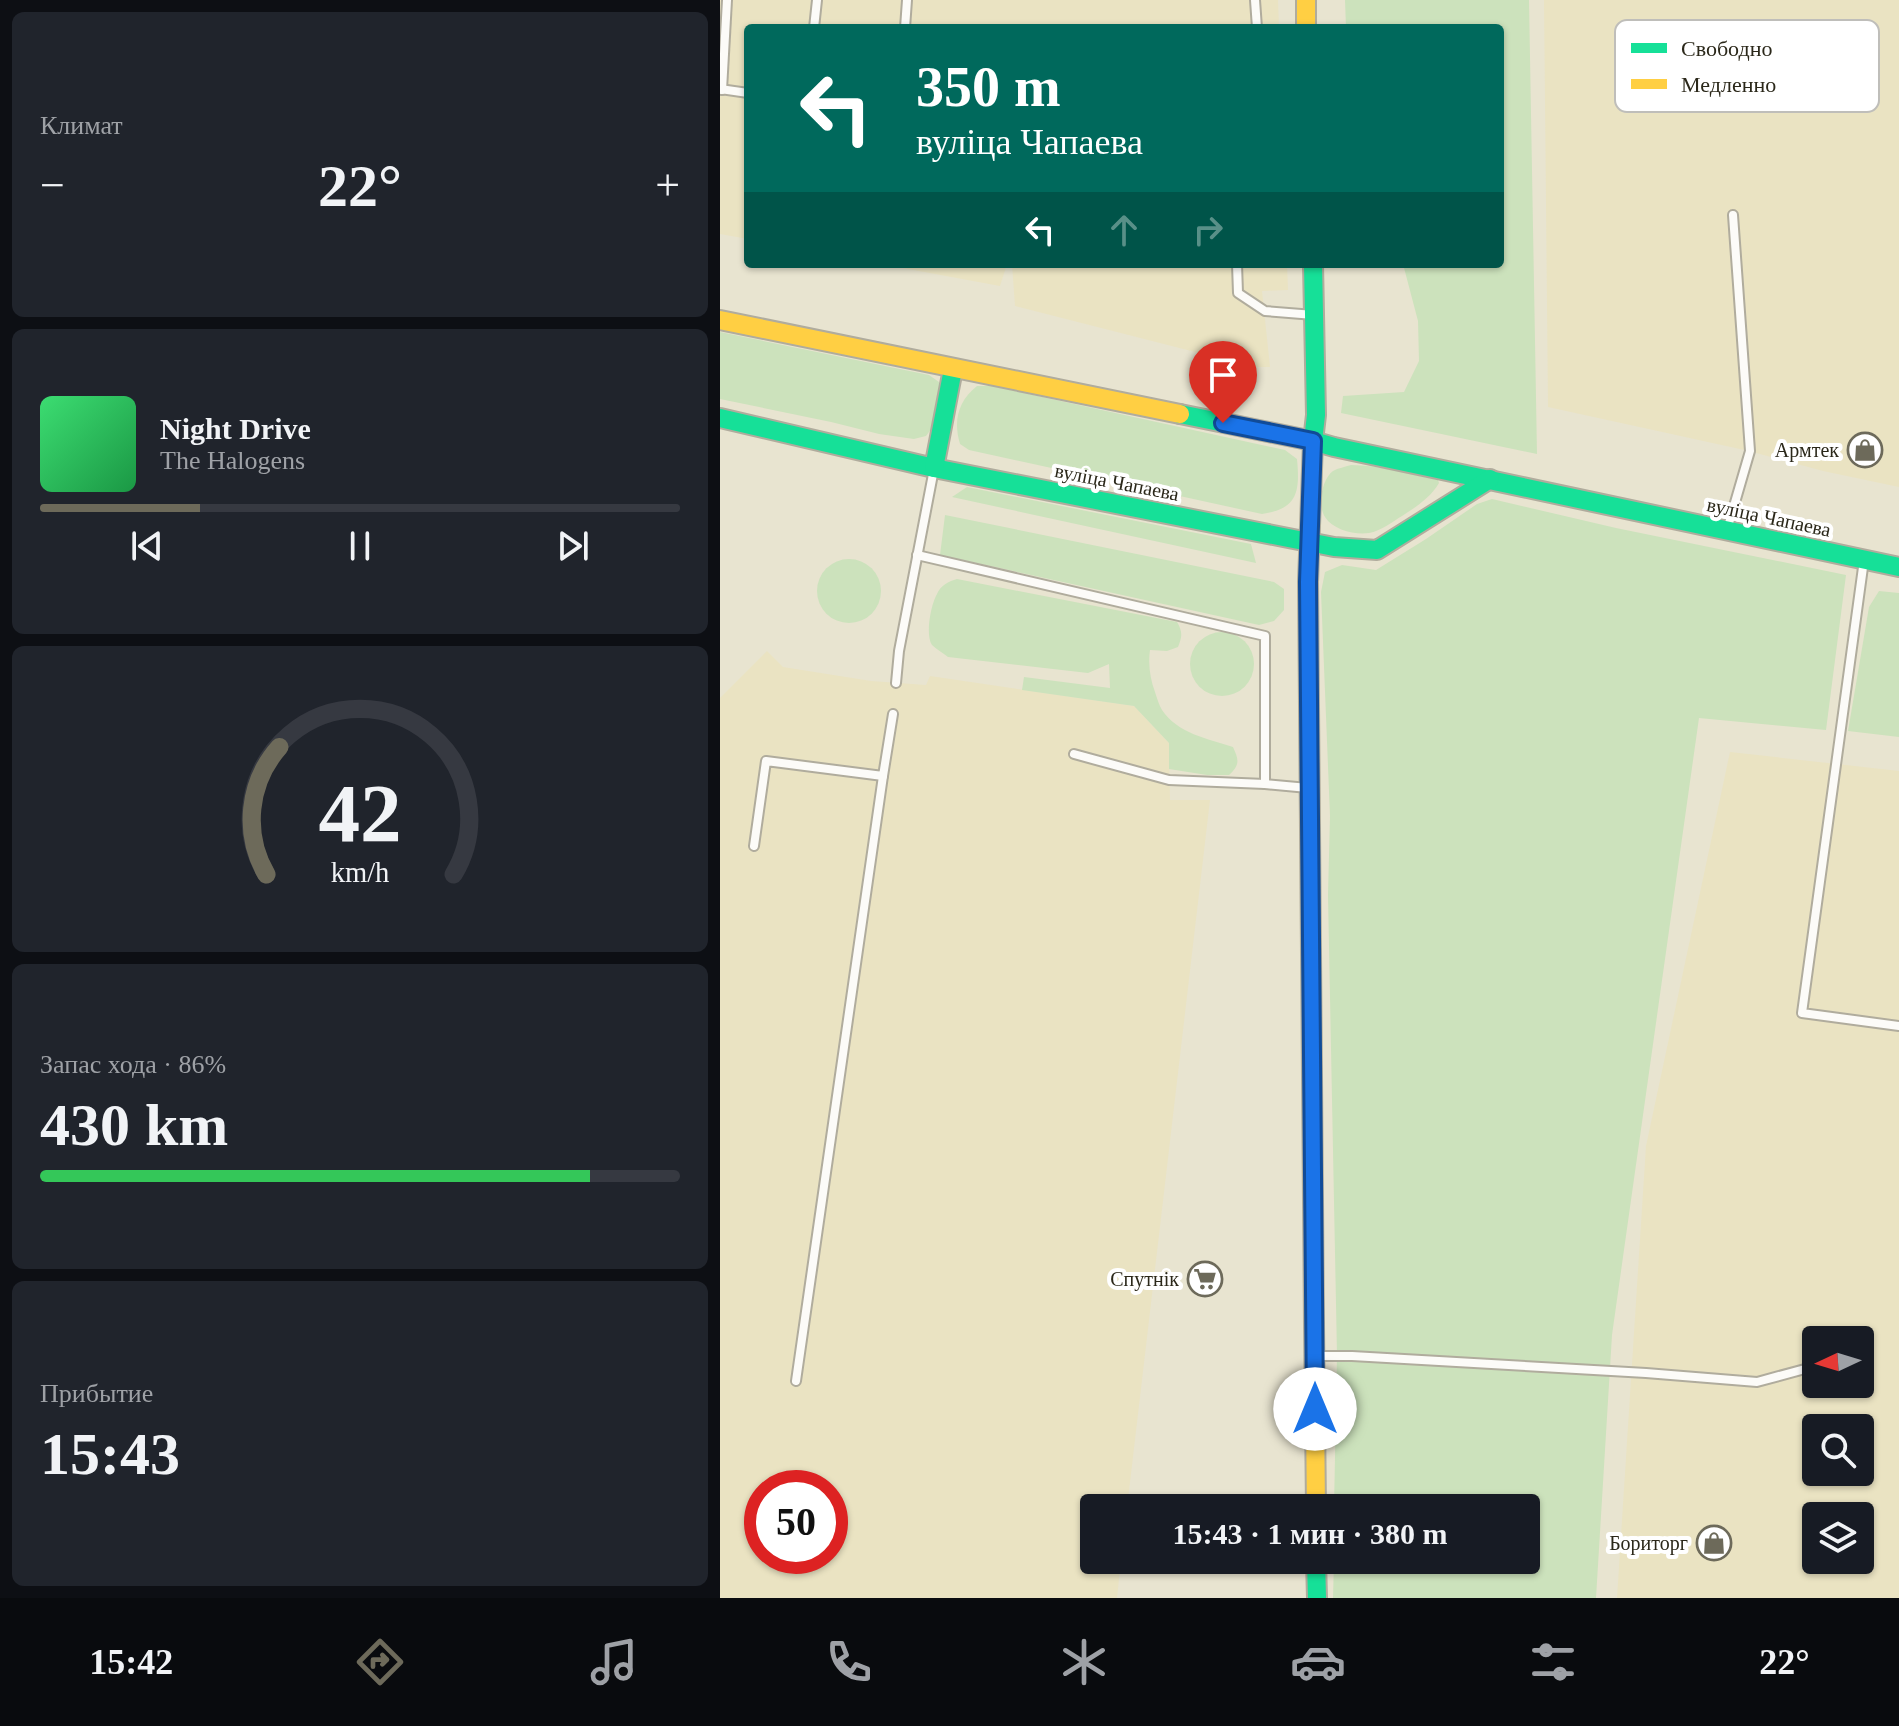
<!DOCTYPE html>
<html lang="ru">
<meta charset="utf-8">
<style>
:root{--surface:#171b24;--page:#20242c;--text:#f1f3f6;--muted:#9ea1a6;--line:#363941;--accent:#6d6a5a}
body{margin:0;font-family:Georgia,serif;background:var(--page);color:var(--text);height:100vh;display:flex;flex-direction:column;font-size:30px;white-space:nowrap}
*{box-sizing:border-box;margin:0}
p{font-size:26px;color:var(--muted)}
.icon{flex:none;width:44px;height:44px;fill:none;stroke:currentColor;stroke-width:2;stroke-linecap:round;stroke-linejoin:round}
.map{position:relative;flex:1;overflow:hidden}
.side{display:flex;flex-direction:column;gap:12px;padding:12px;background:#0d0f14;width:720px}
.side>*{flex:none}
.banner{position:absolute;left:24px;top:24px;width:760px;height:244px;border-radius:8px;box-shadow:0 2px 6px #0004;background:#00695c;color:#fff;overflow:hidden}
.needle{width:52px;rotate:266deg}
.tools{position:absolute;left:1082px;top:1326px;display:grid;gap:16px}
.tools a{display:grid;place-items:center;width:72px;height:72px;border-radius:8px;background:var(--surface);box-shadow:0 2px 6px #0004;font-size:40px}
.speed{position:absolute;left:24px;top:1470px;display:flex;gap:16px;font-size:40px;font-weight:700;text-align:center}
.speed>*{display:grid;place-content:center;width:104px;height:104px;border-radius:50%;background:var(--surface);box-shadow:0 2px 6px #0004;line-height:1}
.speed .limit{border:12px solid #d22;background:#fff;color:#111}
.pin{position:absolute;display:grid;place-items:center;width:68px;height:68px;color:#fff;margin:-82px -34px;border-radius:50% 50% 50% 0;rotate:-45deg;box-shadow:0 0 8px #0007}
.pin .icon{rotate:45deg}
.me{position:absolute;width:88px;margin:-44px;rotate:0deg;stroke-linejoin:round;filter:drop-shadow(0 0 6px #0008)}
.turn{display:flex;align-items:center;gap:28px;height:168px;padding:0 40px;font-size:36px}
.turn .icon{width:104px;height:104px;stroke-width:2.5}
.turn b{display:block;font-size:56px;line-height:68px}
.lanes{display:flex;align-items:center;height:76px;padding:0 40px;background:#0003;justify-content:center;gap:40px;direction:ltr}
.lanes .off{opacity:.35}
.big{font-size:60px;font-weight:700;line-height:1.1}
.side .tile{flex:1;display:flex;flex-direction:column;justify-content:center;gap:12px;min-width:0;padding:0 28px;border-radius:12px;background:var(--page)}
.side .dial{align-items:center;gap:0}
.dial svg{height:208px;overflow:visible;fill:none;stroke:var(--line);stroke-width:7;stroke-linecap:round;text-anchor:middle}
.dial text{fill:var(--text);stroke:none}
.song{display:flex;align-items:center;gap:24px}
.cover{width:96px;height:96px;border-radius:12px;background:linear-gradient(135deg,hsl(140 70% 55%),hsl(140 70% 35%))}
.played{height:8px;border-radius:4px;background:linear-gradient(90deg,var(--accent) 25%,var(--line) 25%)}
.keys{display:flex;justify-content:space-around;direction:ltr}
.heat{display:flex;justify-content:space-between;align-items:center;font-size:44px;direction:ltr}
.charge{height:12px;border-radius:6px;background:linear-gradient(90deg,#34c759 86%,var(--line) 0)}
.trip{position:absolute;left:360px;top:1494px;width:460px;height:80px;border-radius:8px;background:var(--surface);box-shadow:0 2px 6px #0004;font-weight:700;line-height:80px;text-align:center}
.tab-bar{display:flex;height:128px;justify-content:space-around;align-items:center;background:#090b0e;color:var(--muted)}
.tab-bar .icon{width:56px;height:56px}
.tab-bar .active{color:var(--accent)}
.tab-bar b{font-size:36px;color:var(--text)}
main{display:flex;flex:1;min-height:0}
.map>svg:first-child{display:block}
.built{fill:#eae3c2;fill-rule:evenodd}
.green{fill:#cce2bc}
.lines{fill:none;stroke-linecap:round;stroke-linejoin:round}
.lane-casing{stroke:#b0ac9d;stroke-width:12}
.fast-casing{stroke:#b0ac9d;stroke-width:22}
.slow-casing{stroke:#b0ac9d;stroke-width:22}
.lane{stroke:#fcfbf8;stroke-width:8}
.fast{stroke:#16e098;stroke-width:18}
.slow{stroke:#ffcf43;stroke-width:18}
.route-casing{stroke:#114b97;stroke-width:20}
.route{stroke:#1a73e8;stroke-width:14}
.labels{text-anchor:middle;dominant-baseline:central;stroke-width:8;stroke-linejoin:round;paint-order:stroke}
.poi-label{font-size:20px;fill:#2b281a;stroke:#fff;text-anchor:end}
.street-label{font-size:20px;fill:#2b281a;stroke:#fff}
.key{fill:#fff;stroke:#bfbeba;stroke-width:2}
.key-label{font-size:22px;fill:#2b281a}
</style>
<main>
<section class="side">
<div class="tile"><p>Климат</p>
<div class="heat"><a>−</a><b class="big">22°</b><a>+</a></div>
</div>
<div class="tile">
<div class="song"><i class="cover"></i><div><b>Night Drive</b><p>The Halogens</p></div></div>
<div class="played"></div>
<div class="keys"><svg class="icon" aria-label="previous" viewBox="0 0 24 24"><path d="M18 5L8 12l10 7zM5 5v14"/></svg><svg class="icon" aria-label="pause" viewBox="0 0 24 24"><path d="M8 5v14M16 5v14"/></svg><svg class="icon" aria-label="next" viewBox="0 0 24 24"><path d="M6 5l10 7-10 7zM19 5v14"/></svg></div>
</div>
<div class="tile dial"><svg viewBox="0 0 100 80">
<path d="M14 69A42 42 0 1 1 86 69"/>
<path d="M14 69A42 42 0 0 1 19 20" stroke="#6d6a5a"/>
<text x="50" y="56" font-size="32" font-weight="700">42</text>
<text x="50" y="72" font-size="11">km/h</text>
</svg></div>
<div class="tile"><p>Запас хода · 86%</p><b class="big">430 km</b><div class="charge"></div></div>
<div class="tile"><p>Прибытие</p><b class="big">15:43</b></div>
</section>
<div class="map">
<svg width="1179" height="1598" viewBox="0 0 1179 1598">
<rect width="100%" height="100%" fill="#e8e4d0"/>
<!-- built -->
<g class="built">
<polygon points="0,0 558,0 559,28 28,28 28,239 0,234"/>
<polygon points="824,0 1179,0 1179,487 1103,471 1029,451 828,407"/>
<polygon points="161,264 287,264 280,286"/>
<polygon points="292,264 567,264 568,290 542,291 550,367 534,367 295,306"/>
<path d="M47,651L63,667L151,681L206,685L210,676L414,706L449,743L450,800H490L407,1508H374V1560H401L397,1598H0V698ZM42,1488H110V1556H42Z"/>
<path d="M1010,752L1179,771V1598H897L926,1146ZM1096,1340H1140V1384H1096ZM1096,1428H1140V1472H1096ZM1096,1516H1140V1560H1096Z"/>
</g>
<!-- green -->
<g class="green">
<polygon points="625,0 809,0 817,454 621,413 623,396 684,392 699,361 698,321 683,264 780,264 780,28 626,28"/>
<polygon points="0,332 209,375 219,382 221,396 212,428 206,436 194,439 159,434 111,422 0,399"/>
<path d="M257,386H272L565,450L577,459C580,491 578,509 542,514L249,450L240,444C233,421 238,401 257,386Z"/>
<path d="M631,465C660,465 689,474 718,480L719,483C711,497 696,507 682,516C672,522 661,531 649,533C635,535 613,530 605,517C597,505 602,479 613,471C618,468 625,467 631,465Z"/>
<polygon points="247,487 531,544 536,563 232,497"/>
<polygon points="772,499 896,528 1126,575 1106,730 979,718 892,1335 876,1598 613,1598 614,1560 806,1560 806,1508 614,1508 617,1355 608,895 610,816 601,592 605,572 622,565 656,570 706,539 757,504"/>
<polygon points="225,515 554,582 564,589 564,610 554,621 539,625 220,555"/>
<circle cx="129" cy="591" r="32"/>
<path d="M237,579L457,622C463,632 462,637 458,647L447,651L430,650C428,664 430,679 435,692C437,698 439,705 442,710C457,733 488,739 513,747C519,760 520,765 509,775H487L449,769V743L414,706L302,690L304,677L390,688L389,664L368,673L228,657C223,653 216,649 212,645C205,635 211,604 217,594C220,586 229,581 237,579Z"/>
<polygon points="1159,591 1179,593 1179,737 1128,731 1149,607"/>
<circle cx="502" cy="664" r="32"/>
</g>
<g class="lines">
<!-- lane casing -->
<g class="lane-casing">
<g id="lane">
<polyline points="535,0 537,28"/>
<polyline points="94,28 97,0"/>
<polyline points="185,28 187,0"/>
<polyline points="0,89 28,93"/>
<polyline points="2,90 7,0"/>
<polyline points="517,264 518,293 545,311 594,315"/>
<polyline points="1007,530 1030,451 1013,215"/>
<polyline points="197,555 545,636 545,784 449,780 354,754"/>
<polyline points="1144,560 1082,1013 1179,1026"/>
<polyline points="176,683 179,651 214,469"/>
<polyline points="545,784 588,788"/>
<polyline points="34,846 46,761 163,776 173,714"/>
<polyline points="595,1356 632,1356 926,1373 1037,1382 1096,1366"/>
<polyline points="76,1381 163,776"/>
</g>
</g>
<!-- fast casing -->
<g class="fast-casing">
<g id="fast">
<polyline points="593,264 596,415 593,441 588,582 594,1325"/>
<polyline points="460,414 593,441 614,447 1179,567"/>
<polyline points="0,418 214,468 614,547 657,550 770,479"/>
<polyline points="214,468 233,369"/>
<polyline points="596,1560 597,1598"/>
</g>
</g>
<!-- slow casing -->
<g class="slow-casing">
<g id="slow">
<polyline points="586,0 586,28"/>
<polyline points="0,320 460,414"/>
<polyline points="594,1325 596,1508"/>
</g>
</g>
<!-- lane -->
<use href="#lane" class="lane"/>
<!-- fast -->
<use href="#fast" class="fast"/>
<!-- slow -->
<use href="#slow" class="slow"/>
</g>
<g class="lines">
<!-- route casing -->
<g class="route-casing">
<polyline id="route" points="503,423 593,441 588,582 595,1409"/>
</g>
<!-- route -->
<use href="#route" class="route"/>
</g>
<!-- icons -->
<defs>
<g id="shop-ring" transform="scale(1.8)"><circle r="9.5" fill="#fff" stroke="#6d6a5a" stroke-width="1.5"/><path d="M-5-2.5h2.3a2.7 3.5 0 0 1 5.4 0H5L5.5 6h-11ZM-1.5-2.5h3a1.5 2.3 0 0 0-3 0Z" fill="#6d6a5a"/></g>
<g id="supermarket-ring" transform="scale(1.8)"><circle r="9.5" fill="#fff" stroke="#6d6a5a" stroke-width="1.5"/><path d="M-6-5.5h2.5l.6 2H6L4.5 2H-2.5L-4.4-4H-6ZM-1.5 3.2a1.3 1.3 0 1 0 .1 0ZM3 3.2a1.3 1.3 0 1 0 .1 0Z" fill="#6d6a5a"/></g>
</defs>
<g fill-rule="evenodd">
<use href="#shop-ring" x="1145" y="450"/>
<use href="#supermarket-ring" x="485" y="1279"/>
<use href="#shop-ring" x="994" y="1543"/>
</g>
<g class="labels">
<!-- poi labels -->
<g class="poi-label">
<text x="1119" y="450">Армтек</text>
<text x="459" y="1279">Спутнік</text>
<text x="968" y="1543">Бориторг</text>
</g>
<!-- street labels -->
<g class="street-label">
<text transform="translate(397 482) rotate(11)">вуліца Чапаева</text>
<text transform="translate(1049 517) rotate(12)">вуліца Чапаева</text>
</g>
</g>
<!-- legend -->
<rect x="895" y="20" width="264" height="92" rx="12" class="key"/>
<rect x="911" y="43" width="36" height="10" fill="#16e098"/>
<rect x="911" y="79" width="36" height="10" fill="#ffcf43"/>
<g class="key-label">
<text x="961" y="56">Свободно</text>
<text x="961" y="92">Медленно</text>
</g>
</svg>
<div class="tools">
<a><svg class="needle" viewBox="-14 -14 28 28"><path d="M0-13l5 13h-10z" fill="#e53935"/><path d="M0 13l5-13h-10z" fill="#9ea1a6"/></svg></a>
<a><svg class="icon" aria-label="search" viewBox="0 0 24 24"><circle cx="10" cy="10" r="6"/><path d="M15 15l6 6"/></svg></a>
<a><svg class="icon" aria-label="layers" viewBox="0 0 24 24"><path d="M12 4l9 5-9 5-9-5zM3 14l9 5 9-5"/></svg></a>
</div>
<div class="speed"><div class="limit">50</div></div>
<div class="pin" style="left:503px;top:423px;background:#d93025"><svg class="icon" aria-label="arrive" viewBox="0 0 24 24"><path d="M6 21V4h12l-3 4 3 4H6"/></svg></div>
<svg class="me" style="left:595px;top:1409px" viewBox="-20 -20 40 40"><circle r="19" fill="#fff"/><path d="M0-13L10 11 0 6-10 11z" fill="#1a73e8"/></svg>
<div class="trip">15:43 · 1 мин · 380 m</div>
<div class="banner">
<div class="turn"><svg class="icon" aria-label="left" viewBox="0 0 24 24"><path d="M17 20v-9H6M10 6l-5 5 5 5"/></svg><div><b>350 m</b>вуліца Чапаева</div></div>
<div class="lanes"><svg class="icon" aria-label="left" viewBox="0 0 24 24"><path d="M17 20v-9H6M10 6l-5 5 5 5"/></svg><svg class="icon off" aria-label="ahead" viewBox="0 0 24 24"><path d="M12 20V5M6 11l6-6 6 6"/></svg><svg class="icon off" aria-label="right" viewBox="0 0 24 24"><path d="M7 20v-9h11M14 6l5 5-5 5"/></svg></div>
</div>
</div>
</main>
<nav class="tab-bar">
<b>15:42</b>
<svg class="icon active" aria-label="directions" viewBox="0 0 24 24"><path d="M12 3l9 9-9 9-9-9zM9 14v-3h6M13 9l2 2-2 2"/></svg>
<svg class="icon" aria-label="music" viewBox="0 0 24 24"><path d="M9 18V5l10-2v13"/><circle cx="6" cy="18" r="3"/><circle cx="16" cy="16" r="3"/></svg>
<svg class="icon" aria-label="phone" viewBox="0 0 24 24"><path d="M5 4h4l2 5-3 2q2 4 5 5l2-3 5 2v4C11 20 4 13 5 4z"/></svg>
<svg class="icon" aria-label="climate" viewBox="0 0 24 24"><path d="M12 3v18M4 7l16 10M4 17L20 7"/></svg>
<svg class="icon" aria-label="car" viewBox="0 0 24 24"><path d="M5 17H2v-5l4-1 3-4h7l3 4 3 1v5h-3M9 17h6M6 11h13"/><circle cx="7" cy="17" r="2"/><circle cx="17" cy="17" r="2"/></svg>
<svg class="icon" aria-label="filters" viewBox="0 0 24 24"><path d="M4 7h16M4 17h16"/><circle cx="9" cy="7" r="2"/><circle cx="15" cy="17" r="2"/></svg>
<b>22°</b>
</nav>
